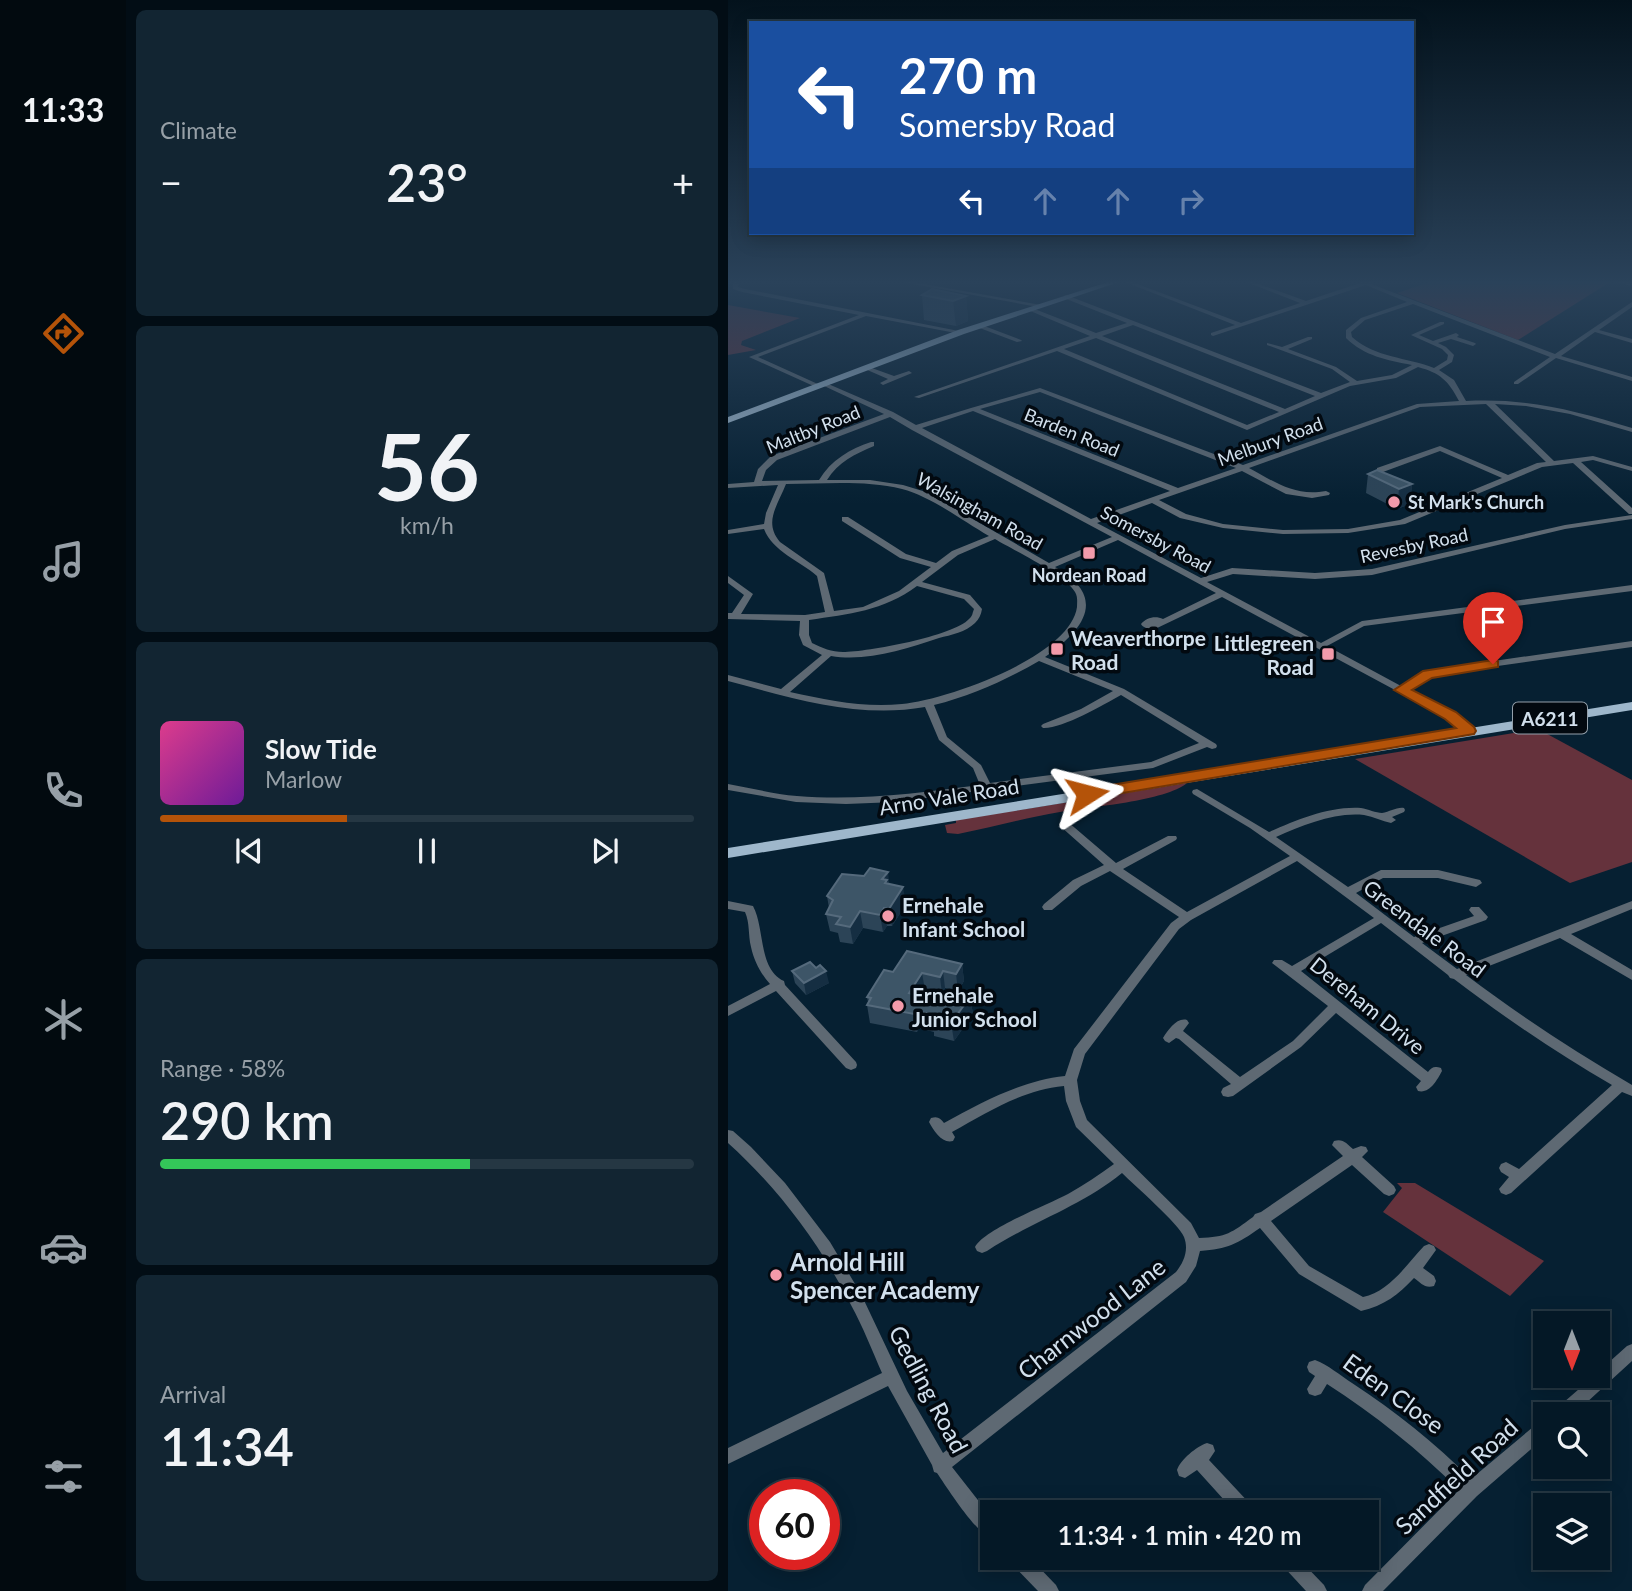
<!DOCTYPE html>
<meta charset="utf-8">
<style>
:root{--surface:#041826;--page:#122532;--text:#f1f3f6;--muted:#97a0a7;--line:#253743;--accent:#b45309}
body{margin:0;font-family:Lato,sans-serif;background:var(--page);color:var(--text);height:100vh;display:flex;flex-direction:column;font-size:26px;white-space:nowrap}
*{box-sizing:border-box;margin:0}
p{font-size:23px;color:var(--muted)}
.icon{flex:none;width:38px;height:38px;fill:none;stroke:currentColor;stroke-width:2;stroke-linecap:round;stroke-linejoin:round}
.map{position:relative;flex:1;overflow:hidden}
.sheet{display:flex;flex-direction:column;gap:10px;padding:10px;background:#020d15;width:602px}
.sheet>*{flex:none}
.guide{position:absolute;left:21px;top:21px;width:665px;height:214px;border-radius:0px;box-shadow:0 4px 18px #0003,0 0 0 2px var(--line);background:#1a4fa0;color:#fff;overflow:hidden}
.needle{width:46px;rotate:180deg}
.tools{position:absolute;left:805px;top:1311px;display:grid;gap:14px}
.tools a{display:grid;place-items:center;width:77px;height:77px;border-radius:0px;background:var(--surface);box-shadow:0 4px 18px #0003,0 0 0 2px var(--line);font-size:35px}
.speed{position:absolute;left:21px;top:1479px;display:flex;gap:14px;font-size:35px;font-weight:700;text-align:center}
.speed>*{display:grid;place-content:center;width:91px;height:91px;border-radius:50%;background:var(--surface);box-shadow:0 4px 18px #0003,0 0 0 2px var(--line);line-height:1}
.speed .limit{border:10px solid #d22;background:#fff;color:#111}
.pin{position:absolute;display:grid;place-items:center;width:60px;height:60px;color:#fff;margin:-72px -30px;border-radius:50% 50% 50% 0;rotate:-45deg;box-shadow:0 0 7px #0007}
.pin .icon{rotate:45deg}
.me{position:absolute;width:77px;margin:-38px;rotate:81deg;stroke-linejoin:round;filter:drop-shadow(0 0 5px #0008)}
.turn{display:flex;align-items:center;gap:24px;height:147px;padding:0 35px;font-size:32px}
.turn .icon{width:91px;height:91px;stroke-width:2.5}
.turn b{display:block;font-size:49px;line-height:60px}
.lanes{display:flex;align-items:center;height:66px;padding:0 35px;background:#0003;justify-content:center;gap:35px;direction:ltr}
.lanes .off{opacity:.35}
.big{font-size:52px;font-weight:600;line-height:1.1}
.sheet .widget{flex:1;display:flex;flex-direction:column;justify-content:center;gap:10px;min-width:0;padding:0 24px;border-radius:10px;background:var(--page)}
.sheet .dial{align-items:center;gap:0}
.dial b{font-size:91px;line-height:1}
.song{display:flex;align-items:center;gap:21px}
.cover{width:84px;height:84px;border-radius:10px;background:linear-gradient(135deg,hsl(330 70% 55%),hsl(280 70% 35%))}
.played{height:7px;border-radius:4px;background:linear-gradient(90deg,var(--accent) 35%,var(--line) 35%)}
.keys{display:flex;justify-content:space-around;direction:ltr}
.heat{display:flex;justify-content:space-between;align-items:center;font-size:38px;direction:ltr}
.charge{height:10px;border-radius:5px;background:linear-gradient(90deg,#34c759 58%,var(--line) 0)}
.trip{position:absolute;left:252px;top:1500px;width:399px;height:70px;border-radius:0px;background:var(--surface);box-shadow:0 4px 18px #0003,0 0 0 2px var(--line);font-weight:600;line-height:70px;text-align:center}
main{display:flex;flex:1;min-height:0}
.menu{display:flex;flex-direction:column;width:126px;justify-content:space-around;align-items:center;background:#020a0f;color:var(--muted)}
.menu .icon{width:49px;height:49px}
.menu .active{color:var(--accent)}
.menu b{font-size:32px;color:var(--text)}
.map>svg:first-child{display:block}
.green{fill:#65323c}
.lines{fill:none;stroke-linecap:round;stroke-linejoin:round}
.minor{fill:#5e6973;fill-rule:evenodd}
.major{fill:#9eb7cb;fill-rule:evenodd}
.wall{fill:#2c4457}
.shaded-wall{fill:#152e42}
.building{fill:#3d5567;stroke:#556a7c;stroke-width:2}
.route{fill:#b45309;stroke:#753606;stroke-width:2}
.poi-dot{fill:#f39aaa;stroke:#020910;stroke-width:2.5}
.labels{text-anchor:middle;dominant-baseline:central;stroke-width:7;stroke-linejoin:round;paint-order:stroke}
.far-street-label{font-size:18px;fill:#d2e0ed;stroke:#020910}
.far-poi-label{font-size:18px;font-weight:bold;fill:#d2e0ed;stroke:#020910;text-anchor:start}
.shield{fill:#020910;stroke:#94a0ab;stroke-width:2}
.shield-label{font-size:19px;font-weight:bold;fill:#d2e0ed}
.poi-label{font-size:21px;font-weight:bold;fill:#d2e0ed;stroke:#020910;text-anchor:start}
.street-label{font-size:21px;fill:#d2e0ed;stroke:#020910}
.near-poi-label{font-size:24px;font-weight:bold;fill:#d2e0ed;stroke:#020910;text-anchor:start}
.near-street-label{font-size:24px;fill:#d2e0ed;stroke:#020910}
</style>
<main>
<nav class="menu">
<b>11:33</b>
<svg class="icon active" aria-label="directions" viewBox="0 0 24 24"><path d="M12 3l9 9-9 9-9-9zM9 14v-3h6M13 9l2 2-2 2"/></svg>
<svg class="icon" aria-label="music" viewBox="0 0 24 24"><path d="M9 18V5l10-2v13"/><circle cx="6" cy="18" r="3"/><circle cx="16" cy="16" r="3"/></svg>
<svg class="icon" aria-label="phone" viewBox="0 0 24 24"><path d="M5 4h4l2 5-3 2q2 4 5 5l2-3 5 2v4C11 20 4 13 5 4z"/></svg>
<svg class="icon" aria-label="climate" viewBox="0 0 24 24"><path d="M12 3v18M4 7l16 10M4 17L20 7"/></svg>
<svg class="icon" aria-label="car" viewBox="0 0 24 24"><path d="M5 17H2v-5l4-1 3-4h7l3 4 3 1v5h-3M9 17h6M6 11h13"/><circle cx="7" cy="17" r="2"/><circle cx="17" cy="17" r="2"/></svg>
<svg class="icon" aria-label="filters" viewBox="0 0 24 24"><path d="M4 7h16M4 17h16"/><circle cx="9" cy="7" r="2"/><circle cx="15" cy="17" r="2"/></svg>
</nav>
<section class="sheet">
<div class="widget"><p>Climate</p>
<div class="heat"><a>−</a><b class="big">23°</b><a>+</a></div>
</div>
<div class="widget dial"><b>56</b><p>km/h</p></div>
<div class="widget">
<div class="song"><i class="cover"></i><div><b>Slow Tide</b><p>Marlow</p></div></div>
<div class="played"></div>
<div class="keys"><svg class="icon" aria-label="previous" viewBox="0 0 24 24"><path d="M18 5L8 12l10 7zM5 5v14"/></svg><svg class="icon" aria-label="pause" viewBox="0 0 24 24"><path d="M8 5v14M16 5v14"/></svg><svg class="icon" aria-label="next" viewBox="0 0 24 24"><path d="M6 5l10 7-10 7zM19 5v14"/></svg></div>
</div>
<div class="widget"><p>Range · 58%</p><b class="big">290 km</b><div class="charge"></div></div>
<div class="widget"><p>Arrival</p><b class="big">11:34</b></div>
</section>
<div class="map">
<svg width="904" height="1591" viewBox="0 0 904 1591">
<rect width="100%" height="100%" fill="#062032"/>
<!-- green -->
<g class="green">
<polygon points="702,282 882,282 790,340 669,293"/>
<polygon points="0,305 72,318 14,341 13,345 28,350 0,355"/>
<polygon points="810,729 904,780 904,862 842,883 627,759"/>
<path d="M459,783C438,801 361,807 332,812C297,818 264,827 230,834L219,833L217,825L228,823V820Z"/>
<polygon points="669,1183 687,1183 816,1261 782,1296 655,1212 674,1188"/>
</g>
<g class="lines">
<!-- minor -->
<g class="minor">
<polygon points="5,282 11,282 10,287 17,289 236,332 233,334 138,316 30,357 92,385 92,387 90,388 21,357 131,315 14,292 5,289"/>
<polygon points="174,282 185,282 313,305 310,307"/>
<path d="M397,282H404L513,323L572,303L518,282H525L578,301L632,283L631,282H645L643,284L827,354L904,302V307L871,330L904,339V343L867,332L833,356L904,377V381L828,358L790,384H786V382L822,357L685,304L637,320L623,332L624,337C648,358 678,357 706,368L719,360L720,355L714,349L683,335L712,322H716V324L691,335L705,341L728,333L731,335L729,337L747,343L748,344L745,346L723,339L710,343L718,347L726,355L724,362L711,370L726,380L738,401C800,398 845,410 904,428V432L842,414L798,406L767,404L826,461L865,456L904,467V471L865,460L853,462L904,508V514H901L845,463L814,467L677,524L620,533L555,534L495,528L452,518L424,503L369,523L473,578L504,568L587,573L644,569L837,525L904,515V519L837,529L644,575L587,579L505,574L479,582L593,643L634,621L904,585V591L636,626L599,646L673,686L704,670L904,641V647L706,675L680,690L725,714L745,729L746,731L745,733H737L719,718L494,597L427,629C422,630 415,628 413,624C418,618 427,615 435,619L488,593L390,540L327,567C380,597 357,629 317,657L396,689L488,744L489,746L488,748L484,749L479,747L425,768L168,802L118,804L68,802L0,790V784C23,788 46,794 69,796C131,801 191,793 252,785L245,768L211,740L197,707C130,719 64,698 0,681V675L53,689L94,655L75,645L71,635L72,621L0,619V613H4L16,595L0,583V576L25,594L13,614L77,615L97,612L89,576C71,560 45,552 36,529L0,534V530L36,524L38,513L50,485L0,488V484L26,482L30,469L43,456L156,414L94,385V383H98L165,412L188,425L243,408L312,388L515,465L689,404L731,401C720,380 712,373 690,367L668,378L622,386L519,430L329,351L191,398L186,397L362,336L300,310V308H304L368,333L399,323L336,298V296L338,295L593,393L622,382L604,369L539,345V343L554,347L580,337H584V339L560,349L608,367L629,381L664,375L684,365C659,360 636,356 618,338V330L633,318L679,302L638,285L485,336L483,335V333L507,325ZM405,325L587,396L557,409L374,336ZM368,338L551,412L519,425L336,349ZM312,392L508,468L450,488L252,409ZM758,404L818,462L809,463L780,475L712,446L649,468V472H655L712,451L774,478L672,520L620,529L555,530L495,524L458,514L431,500L514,471L558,494L584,498L601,495L602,493L598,491C567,497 547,482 521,468L692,407ZM245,411L442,491L363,519L194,428ZM162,417L184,430L384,537L321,563L198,492L175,485L142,480H99C110,462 127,454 146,446V442H143C122,449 103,460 91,480L34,481L38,470L49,460ZM58,484C96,484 137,480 174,489C202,496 235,521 261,536L224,551L208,563L178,554L120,517H114V521L172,558L203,567L171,591L135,607L106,611L96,573L52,542C35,522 50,505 58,484ZM267,539C285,550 338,575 347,592C350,597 349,602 349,607C342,657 218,700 174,704C136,708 99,700 62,692L103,656C139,662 177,649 211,638C223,635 238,632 247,623C251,619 253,615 254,609L242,595L194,582L230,555ZM189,586L236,599L246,609C244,614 245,615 241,619C226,636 139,652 115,652C104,652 94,648 84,643L81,635V620C121,614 155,611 189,586ZM311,661L385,691L353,709L315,724L313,726L315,728C334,729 375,705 393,695L471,743L423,762L262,783L253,765L219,737L206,705C243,696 278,680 311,661Z"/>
<polygon points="887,282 904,282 904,286"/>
<polygon points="251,324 293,340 294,341 289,342 249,327 248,326"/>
<polygon points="137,367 141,367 166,376 181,371 184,373 155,385 152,383 160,379 137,369"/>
<path d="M469,789L541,832C569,820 601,806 633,808C640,809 648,813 654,813C662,812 668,807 676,808L677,810L676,812L664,817L668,820L663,823C654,821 646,817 636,815C606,812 576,825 548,837L620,887L653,870H710L752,880L754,883L748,887L710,878H655L628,893L686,937L746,916L741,910L743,907H751L760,917L758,920L694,943L729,969L904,901V909L843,934L904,970V980L832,938L738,975C791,1015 846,1051 904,1085V1096L894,1092L783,1193L778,1195L773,1193L771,1189L781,1177L773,1172L771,1168L773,1164L778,1162L791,1169L884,1085C829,1053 777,1018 726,979L722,978L720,975L653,923L573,971L700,1072C704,1067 706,1066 713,1068L714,1071C709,1080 702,1094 690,1091L688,1087L693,1081L608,1013L573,1047L505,1096L500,1097L495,1096L493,1092L495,1088L503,1084L451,1039L448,1038L441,1043L437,1041L435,1038C440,1030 449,1017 459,1020L461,1023L455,1031L512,1077L565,1041L600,1006L544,963L546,960H554L564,966L646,918L569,861L463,920L451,929L357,1054L349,1080L352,1101L359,1120L463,1223L471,1238C499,1237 503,1233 525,1217L527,1214L533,1212L615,1156L604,1145L606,1141C615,1138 619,1144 625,1149L633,1146L638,1147L640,1151L634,1157L666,1186L668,1190L666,1194L661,1196L656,1194L624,1165L543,1221L581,1266L635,1297C661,1292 679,1264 696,1246L701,1244L706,1246L708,1250L695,1268L706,1276L708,1281L706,1286C697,1289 693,1283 686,1278C671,1294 656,1306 633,1311L571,1274L532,1228C509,1244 500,1249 472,1251L468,1266L458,1282L224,1467L264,1518V1539C247,1532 220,1489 209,1473L206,1472L204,1465L160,1386L0,1464V1448L154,1373C144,1350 135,1327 123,1305C92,1244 50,1188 0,1143V1130L5,1131L23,1147L57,1183L102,1242L133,1294L179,1391L215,1453L448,1272C456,1262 461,1250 456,1237C451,1224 406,1185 394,1173C354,1206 303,1222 259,1251L254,1253L249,1251L247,1247C257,1229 319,1205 340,1194C356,1185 371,1175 386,1164L348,1127L338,1101L336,1086C294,1090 260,1112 224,1132L227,1137L225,1141C214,1144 206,1131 201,1122L203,1118C210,1116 212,1118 216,1123C255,1102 292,1081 337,1076L346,1049L443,923L451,917L382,871L353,886L324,910H316L314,907L316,904L345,880L376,865L332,826L331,824L332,822H340L388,863L440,836H448L449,838L448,840L395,869L459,912L562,856L522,828L465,794L464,792L465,790Z"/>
<path d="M0,901L25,906C37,928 30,969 56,981L57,985L128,1062L129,1065L128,1068L123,1070L118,1068L48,991L0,1016V1006L42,984C33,974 26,961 23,947C20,935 22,923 17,912L0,909Z"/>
<polygon points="904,1344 904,1361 846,1414 826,1414 828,1409 866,1376 870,1376 870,1372 899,1346"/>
<path d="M587,1360C600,1365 612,1375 624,1383C667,1411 707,1443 743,1479L811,1422L817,1419V1437L749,1496L655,1591H634L637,1585L731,1490C691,1450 647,1415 599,1384L593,1394L587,1396L581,1394L579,1389L587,1376L581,1372L579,1367L581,1362Z"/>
<path d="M479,1443L485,1445L487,1451L481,1460L524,1506L526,1512H507L469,1470L457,1478L451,1476L449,1470C453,1459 468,1447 479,1443Z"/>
<polygon points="281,1558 302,1558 328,1585 331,1591 310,1591 284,1564"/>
<polygon points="550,1558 570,1558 596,1585 599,1591 578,1591 553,1564"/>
</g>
<!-- major -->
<g class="major">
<polygon points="380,282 391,282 236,334 0,423 0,417 230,330"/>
<polygon points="904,702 904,710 0,858 0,848"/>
</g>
</g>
<!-- wall -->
<g class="wall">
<polygon points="194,295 238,296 240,321 228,326 196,320"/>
<polygon points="640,474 684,484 682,504 669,509 638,493"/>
<polygon points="161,884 178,904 164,926 159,926 155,932 135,928 125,944 112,942 110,933 102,931 98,914 101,908 99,896"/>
<polygon points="234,964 236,981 230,991 217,988 214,994 197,990 193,996 217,1002 242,997 245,1014 226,1041 206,1036 206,1032 191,1028 189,1032 142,1023 139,1005 140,1002 139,997 165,972"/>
<polygon points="88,968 101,983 78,995 67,983 64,971"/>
</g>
<!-- shaded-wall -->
<g class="shaded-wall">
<polygon points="238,296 240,321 228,326 225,301"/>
<polygon points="684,484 682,504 669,509 671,489"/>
<polygon points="160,872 162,889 154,879"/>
<polygon points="175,887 178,904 164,926 161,909"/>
<polygon points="156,908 159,926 155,932 152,915"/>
<polygon points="132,911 135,928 125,944 122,927"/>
<polygon points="234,964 236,981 230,991 228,974"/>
<polygon points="98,971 101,983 78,995 76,983"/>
<polygon points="215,971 217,988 214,994 212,977"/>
<polygon points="194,973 197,990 184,1011 181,993"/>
<polygon points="242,997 245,1014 226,1041 223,1023"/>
<polygon points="188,1011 191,1028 189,1032 186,1014"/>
</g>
<!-- building -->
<g class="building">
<polygon points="204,289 238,296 225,301 194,295"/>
<polygon points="649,470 684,484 671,489 640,474"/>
<polygon points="142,868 160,872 154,879 159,880 157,883 175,887 161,909 156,908 152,915 132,911 122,927 108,924 113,917 98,914 105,900 99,896 114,874 136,876"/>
<polygon points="179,951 234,964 228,974 215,971 212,977 194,973 181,993 217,1002 223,992 242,997 223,1023 204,1019 206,1015 188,1011 186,1014 139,1005 143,998 139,997 156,970 165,972"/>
<polygon points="82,962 88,968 92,965 98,971 76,983 64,971"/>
</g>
<!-- sky -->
<linearGradient id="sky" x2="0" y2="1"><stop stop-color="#03121c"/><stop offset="0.56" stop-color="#2a425a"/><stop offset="1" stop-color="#2a425a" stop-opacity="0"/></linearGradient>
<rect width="904" height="504" fill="url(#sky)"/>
<!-- route -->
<polygon class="route" points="765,660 770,661 770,667 704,678 684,690 728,712 746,727 748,731 746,734 359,799 351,794 359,789 728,728 717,719 666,690 695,671"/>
<!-- markers -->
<g class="poi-dot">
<circle cx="666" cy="502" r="7"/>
<rect x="354" y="546" width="14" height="14" rx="3.5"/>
<rect x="322" y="642" width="14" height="14" rx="3.5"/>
<rect x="593" y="647" width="14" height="14" rx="3.5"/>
<circle cx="160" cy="916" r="7"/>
<circle cx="170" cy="1006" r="7"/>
<circle cx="48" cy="1275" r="7"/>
</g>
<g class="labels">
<!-- far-street labels -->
<g class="far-street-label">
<text transform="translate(85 429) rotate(-22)">Maltby Road</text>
<text transform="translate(344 432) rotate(22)">Barden Road</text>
<text transform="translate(542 441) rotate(-20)">Melbury Road</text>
<text transform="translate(252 511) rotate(29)">Walsingham Road</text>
<text transform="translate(428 539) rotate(28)">Somersby Road</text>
<text transform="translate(686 545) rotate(-12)">Revesby Road</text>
</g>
<!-- far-poi labels -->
<g class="far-poi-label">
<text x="680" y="502">St Mark's Church</text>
<text x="361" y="575" text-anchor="middle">Nordean Road</text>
</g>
<!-- shield labels -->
<rect class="shield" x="785" y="702.5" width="74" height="31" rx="5"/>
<g class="shield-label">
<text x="822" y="718">A6211</text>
</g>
<!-- poi labels -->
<g class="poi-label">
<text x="343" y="637">Weaverthorpe<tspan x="343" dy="24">Road</tspan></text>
<text x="586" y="642" text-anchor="end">Littlegreen<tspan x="586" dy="24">Road</tspan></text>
<text x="174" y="904">Ernehale<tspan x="174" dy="24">Infant School</tspan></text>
<text x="184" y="994">Ernehale<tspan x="184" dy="24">Junior School</tspan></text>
</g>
<!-- street labels -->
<g class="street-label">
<text transform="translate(221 796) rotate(-9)">Arno Vale Road</text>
<text transform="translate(697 928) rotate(37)">Greendale Road</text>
<text transform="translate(640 1005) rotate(39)">Dereham Drive</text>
</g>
<!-- near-poi labels -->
<g class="near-poi-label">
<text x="62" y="1261">Arnold Hill<tspan x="62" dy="28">Spencer Academy</tspan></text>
</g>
<!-- near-street labels -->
<g class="near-street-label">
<text transform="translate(363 1318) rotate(-38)">Charnwood Lane</text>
<text transform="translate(201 1389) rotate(62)">Gedling Road</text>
<text transform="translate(666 1393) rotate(36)">Eden Close</text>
<text transform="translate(728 1476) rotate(-43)">Sandfield Road</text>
</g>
</g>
</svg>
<div class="tools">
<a><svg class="needle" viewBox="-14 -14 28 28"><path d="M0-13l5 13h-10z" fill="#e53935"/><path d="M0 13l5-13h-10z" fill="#97a0a7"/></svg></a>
<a><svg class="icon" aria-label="search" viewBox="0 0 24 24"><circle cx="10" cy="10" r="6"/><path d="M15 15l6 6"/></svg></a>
<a><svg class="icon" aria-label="layers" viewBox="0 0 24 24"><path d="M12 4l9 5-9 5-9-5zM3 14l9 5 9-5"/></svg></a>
</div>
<div class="speed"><div class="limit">60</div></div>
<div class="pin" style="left:765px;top:664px;background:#d93025"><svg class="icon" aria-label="arrive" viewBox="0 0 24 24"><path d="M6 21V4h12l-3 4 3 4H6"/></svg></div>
<svg class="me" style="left:359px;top:794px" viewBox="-20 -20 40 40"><path d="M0-17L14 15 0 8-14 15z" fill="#b45309" stroke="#fff" stroke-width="4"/></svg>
<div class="trip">11:34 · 1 min · 420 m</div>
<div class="guide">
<div class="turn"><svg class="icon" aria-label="left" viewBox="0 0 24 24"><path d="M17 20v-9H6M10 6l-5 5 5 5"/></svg><div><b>270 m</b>Somersby Road</div></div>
<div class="lanes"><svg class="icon" aria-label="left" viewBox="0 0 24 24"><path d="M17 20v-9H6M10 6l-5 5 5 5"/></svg><svg class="icon off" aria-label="ahead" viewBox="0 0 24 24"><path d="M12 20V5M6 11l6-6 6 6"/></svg><svg class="icon off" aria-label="ahead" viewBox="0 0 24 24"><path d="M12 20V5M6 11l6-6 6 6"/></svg><svg class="icon off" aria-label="right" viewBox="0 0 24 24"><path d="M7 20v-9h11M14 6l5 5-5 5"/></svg></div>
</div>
</div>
</main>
